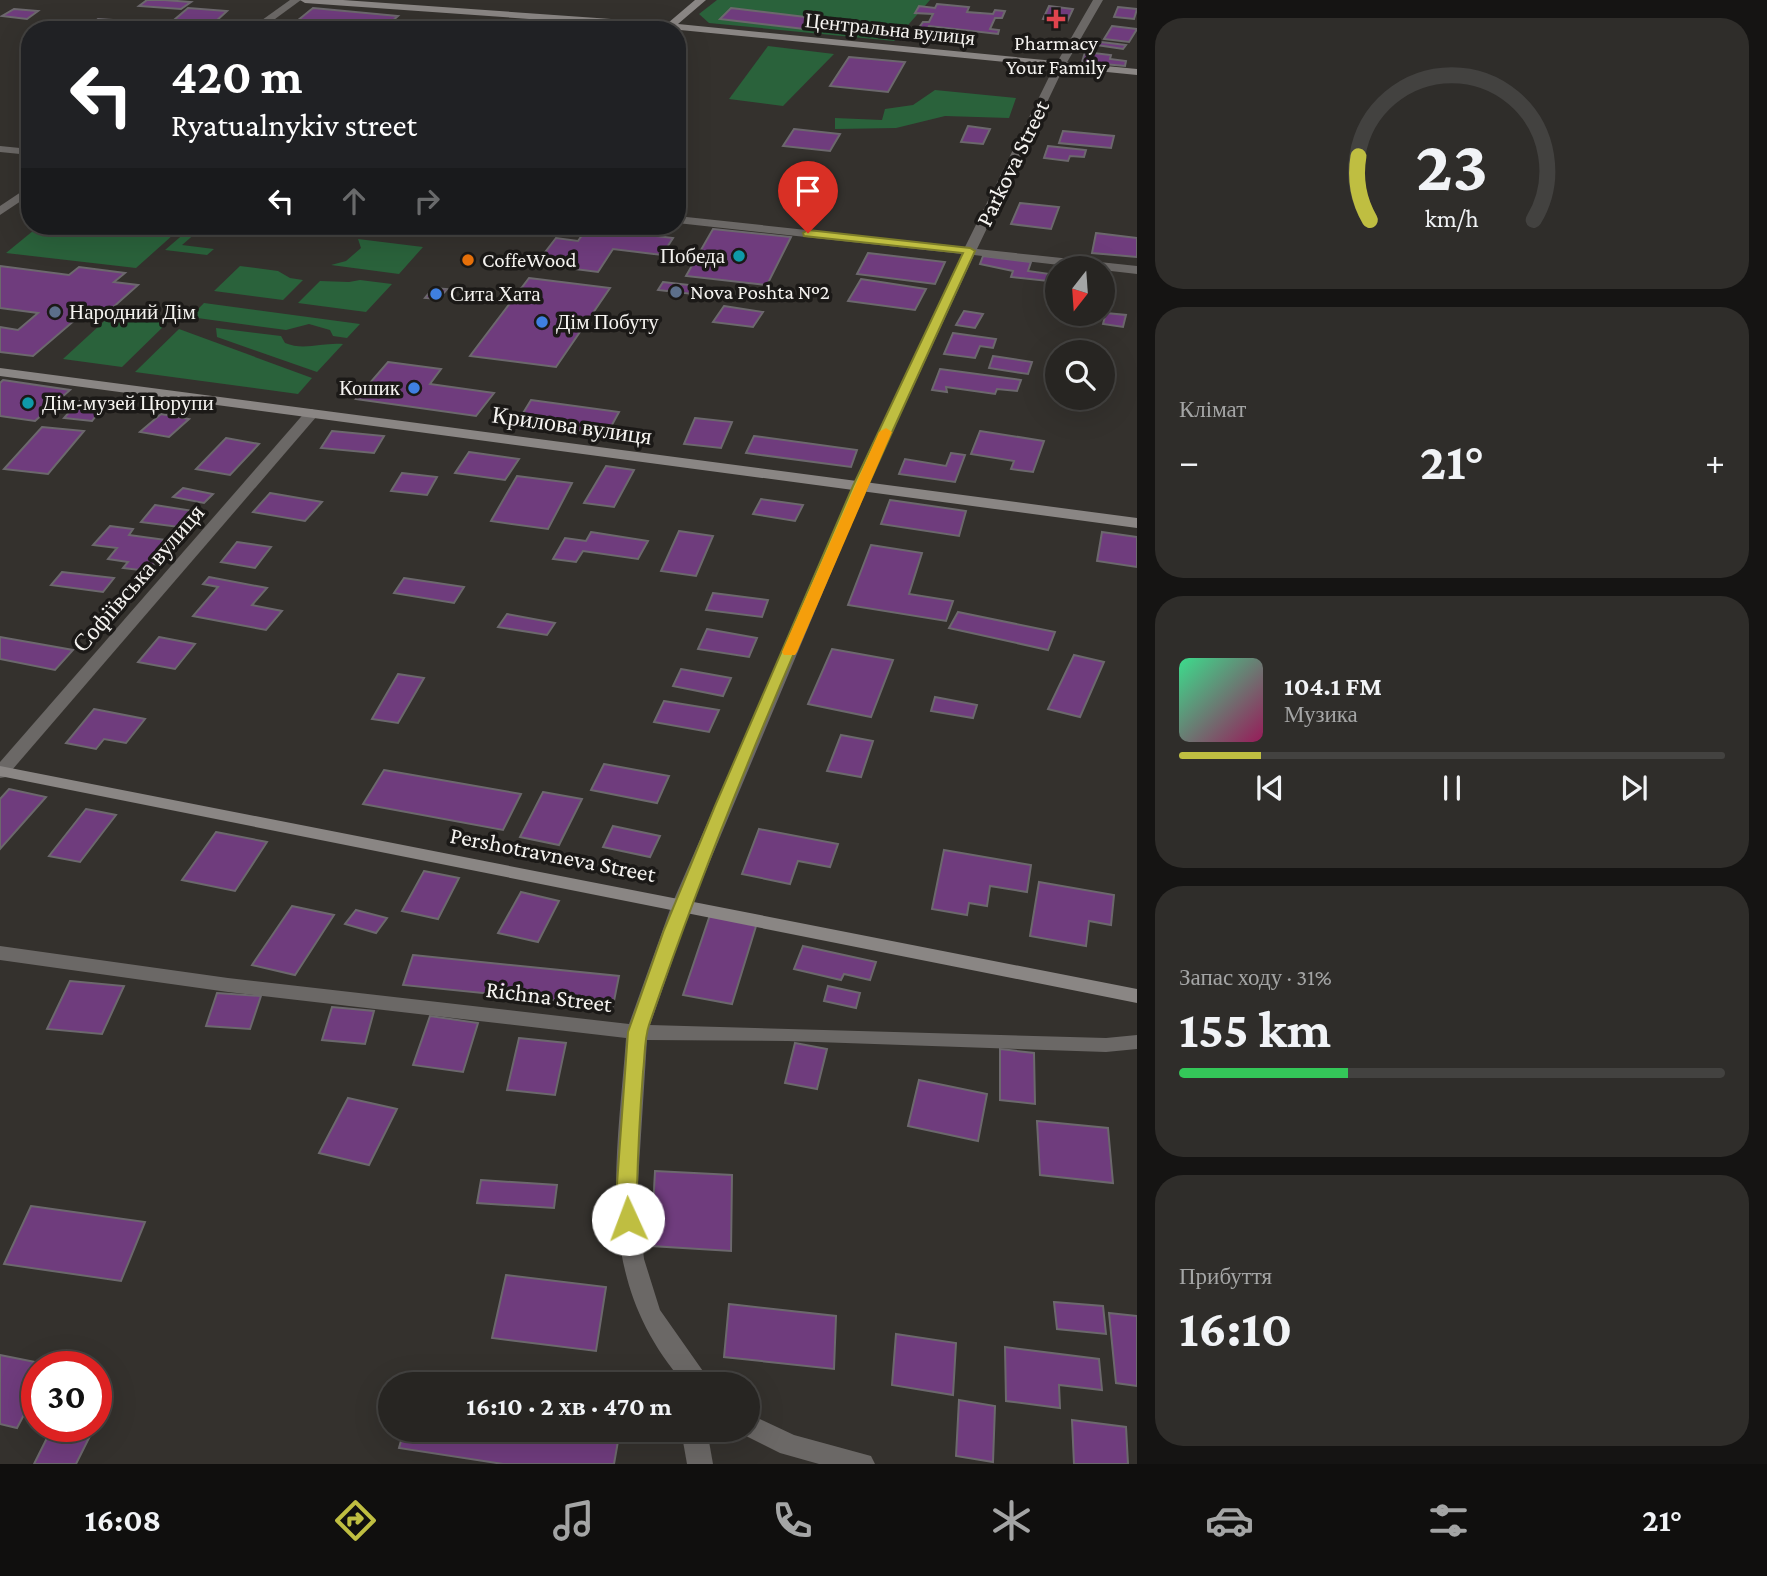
<!DOCTYPE html>
<html lang="uk">
<meta charset="utf-8">
<style>
:root{--surface:#272522;--page:#2f2d2a;--text:#f1f3f6;--muted:#a4a5a5;--line:#434240;--accent:#bfbe41}
body{margin:0;font-family:"Crimson Pro",serif;background:var(--page);color:var(--text);height:100vh;display:flex;flex-direction:column;font-size:26px;white-space:nowrap}
*{box-sizing:border-box;margin:0}
p{font-size:23px;color:var(--muted)}
.icon{flex:none;width:38px;height:38px;fill:none;stroke:currentColor;stroke-width:2;stroke-linecap:round;stroke-linejoin:round}
.map{position:relative;flex:1;overflow:hidden}
.side{display:flex;flex-direction:column;gap:18px;padding:18px;background:#151413;width:630px}
.side>*{flex:none}
.guide{position:absolute;left:21px;top:21px;width:665px;height:214px;border-radius:28px;box-shadow:0 7px 28px #0002,0 0 0 2px var(--line);background:#202124;color:#fff;overflow:hidden}
.needle{width:46px;rotate:197deg}
.buttons{position:absolute;left:1045px;top:256px;display:grid;gap:14px}
.buttons a{display:grid;place-items:center;width:70px;height:70px;border-radius:50%;background:var(--surface);box-shadow:0 7px 28px #0002,0 0 0 2px var(--line);font-size:35px}
.speed{position:absolute;left:21px;top:1351px;display:flex;gap:14px;font-size:35px;font-weight:700;text-align:center}
.speed>*{display:grid;place-content:center;width:91px;height:91px;border-radius:50%;background:var(--surface);box-shadow:0 7px 28px #0002,0 0 0 2px var(--line);line-height:1}
.speed .limit{border:10px solid #d22;background:#fff;color:#111}
.pin{position:absolute;display:grid;place-items:center;width:60px;height:60px;color:#fff;margin:-72px -30px;border-radius:50% 50% 50% 0;rotate:-45deg;box-shadow:0 0 7px #0007}
.pin .icon{rotate:45deg}
.me{position:absolute;width:77px;margin:-38px;rotate:358deg;stroke-linejoin:round;filter:drop-shadow(0 0 5px #0008)}
.turn{display:flex;align-items:center;gap:24px;height:147px;padding:0 35px;font-size:32px}
.turn .icon{width:91px;height:91px;stroke-width:2.5}
.turn b{display:block;font-size:49px;line-height:60px}
.lanes{display:flex;align-items:center;height:66px;padding:0 35px;background:#0003;justify-content:center;gap:35px;direction:ltr}
.lanes .off{opacity:.35}
.big{font-size:52px;font-weight:700;line-height:1.1}
.side .card{flex:1;display:flex;flex-direction:column;justify-content:center;gap:10px;min-width:0;padding:0 24px;border-radius:28px;background:var(--page)}
.side .dial{align-items:center;gap:0}
.dial svg{height:182px;overflow:visible;fill:none;stroke:var(--line);stroke-width:7;stroke-linecap:round;text-anchor:middle}
.dial text{fill:var(--text);stroke:none}
.song{display:flex;align-items:center;gap:21px}
.cover{width:84px;height:84px;border-radius:10px;background:linear-gradient(135deg,hsl(150 70% 55%),hsl(330 70% 35%))}
.played{height:7px;border-radius:4px;background:linear-gradient(90deg,var(--accent) 15%,var(--line) 15%)}
.keys{display:flex;justify-content:space-around;direction:ltr}
.heat{display:flex;justify-content:space-between;align-items:center;font-size:38px;direction:ltr}
.charge{height:10px;border-radius:5px;background:linear-gradient(90deg,#34c759 31%,var(--line) 0)}
.trip{position:absolute;left:378px;top:1372px;width:382px;height:70px;border-radius:35px;background:var(--surface);box-shadow:0 7px 28px #0002,0 0 0 2px var(--line);font-weight:700;line-height:70px;text-align:center}
.tabs{display:flex;height:112px;justify-content:space-around;align-items:center;background:#100f0e;color:var(--muted)}
.tabs .icon{width:49px;height:49px}
.tabs .selected{color:var(--accent)}
.tabs b{font-size:32px;color:var(--text)}
main{display:flex;flex:1;min-height:0}
.map>svg:first-child{display:block}
.green{fill:#2a623b}
.building{fill:#6f3c7d;stroke:#6c686d;stroke-width:2}
.lines{fill:none;stroke-linecap:round;stroke-linejoin:round}
.street{fill:#6b6866;fill-rule:evenodd}
.secondary{fill:#8a8684;fill-rule:evenodd}
.route{fill:#bfbe41;stroke:#7c7c2a;stroke-width:2}
.slow{fill:#f59e0b}
.health-dot{fill:#e0444e;stroke:#1b1917;stroke-width:2.5}
.culture-dot{fill:#0f9aa8;stroke:#1b1917;stroke-width:2.5}
.food-dot{fill:#e8710a;stroke:#1b1917;stroke-width:2.5}
.service-dot{fill:#5c6f8a;stroke:#1b1917;stroke-width:2.5}
.shop-dot{fill:#3f7fe0;stroke:#1b1917;stroke-width:2.5}
.labels{text-anchor:middle;dominant-baseline:central;stroke-width:7;stroke-linejoin:round;paint-order:stroke}
.far-street-label{font-size:21px;fill:#f5f3f0;stroke:#1b1917}
.far-poi-label{font-size:21px;fill:#f5f3f0;stroke:#1b1917;text-anchor:start}
.street-label{font-size:24px;fill:#f5f3f0;stroke:#1b1917}
</style>
<main>
<div class="map">
<svg width="1137" height="1464" viewBox="0 0 1137 1464">
<rect width="100%" height="100%" fill="#34312d"/>
<!-- green -->
<g class="green">
<polygon points="717,0 930,0 894,41 709,23 699,14"/>
<polygon points="768,46 834,54 783,106 729,99"/>
<polygon points="935,90 1016,98 1009,118 945,116 896,128 835,129 835,118 882,120 885,109 913,105"/>
<polygon points="39,226 183,226 136,268 6,253"/>
<polygon points="193,226 204,226 182,245 214,249 207,255 165,250"/>
<polygon points="358,239 423,247 399,274 331,265 346,261 361,248"/>
<polygon points="240,266 278,271 290,278 303,280 283,300 214,291"/>
<polygon points="360,280 392,284 366,312 298,303 320,281 349,282"/>
<polygon points="204,303 360,324 347,338 333,336 330,330 309,324 286,330 190,317"/>
<polygon points="112,314 169,321 122,367 63,359"/>
<path d="M216,328L281,336L285,343C304,351 323,342 343,344L317,372L217,337Z"/>
<polygon points="179,329 312,378 298,394 135,372"/>
</g>
<!-- building -->
<g class="building">
<polygon points="147,0 164,0 191,2 181,9 139,6"/>
<polygon points="937,4 969,7 967,12 993,14 995,10 1005,11 1002,18 995,18 990,29 999,30 998,34 929,26 927,30 918,29 923,22 929,22 933,14 915,13 919,6 935,8"/>
<polygon points="1049,6 1073,9 1067,22 1043,19"/>
<polygon points="1118,7 1137,9 1134,19 1114,17"/>
<polygon points="188,8 227,11 214,23 174,20"/>
<polygon points="313,8 398,16 383,29 297,21"/>
<polygon points="731,8 814,18 804,29 720,19"/>
<polygon points="14,9 38,11 27,19 2,16"/>
<polygon points="98,19 160,23 152,30 88,27"/>
<polygon points="1112,26 1137,29 1129,42 1104,39"/>
<polygon points="1101,42 1126,45 1123,49 1097,45"/>
<polygon points="1085,52 1111,55 1110,59 1126,61 1125,66 1082,62"/>
<polygon points="849,57 905,62 888,92 830,86"/>
<polygon points="968,126 990,129 983,144 961,142"/>
<polygon points="794,129 840,134 830,151 783,146"/>
<polygon points="1063,131 1114,136 1111,148 1059,143"/>
<polygon points="1048,146 1086,150 1084,157 1070,156 1068,161 1044,158"/>
<polygon points="1020,203 1059,207 1051,229 1011,224"/>
<polygon points="587,228 673,238 662,255 613,249 598,272 536,264 556,238 578,241"/>
<polygon points="713,229 791,237 767,285 686,276"/>
<polygon points="1096,233 1137,238 1137,257 1092,253"/>
<polygon points="868,253 945,262 935,284 857,274"/>
<polygon points="983,256 1031,262 1028,271 1057,275 1057,282 1011,277 1013,271 980,264"/>
<polygon points="0,266 69,275 79,267 125,273 114,282 138,285 110,310 90,307 33,356 0,352 0,327 18,330 38,313 0,308"/>
<polygon points="529,278 610,288 556,367 470,356"/>
<polygon points="861,279 926,289 915,310 848,301"/>
<polygon points="663,282 698,286 693,294 658,290"/>
<polygon points="433,288 447,289 439,299 425,298"/>
<polygon points="724,306 763,312 753,327 713,322"/>
<polygon points="964,311 983,314 975,328 956,325"/>
<polygon points="1106,313 1126,315 1123,327 1103,324"/>
<polygon points="953,333 996,339 993,348 980,346 975,358 944,354"/>
<polygon points="993,356 1032,362 1028,374 989,368"/>
<polygon points="388,362 441,369 430,384 494,393 476,416 356,399"/>
<polygon points="940,369 1021,380 1017,391 997,389 995,394 946,387 947,392 932,390"/>
<polygon points="3,380 70,390 35,421 0,416 0,383"/>
<polygon points="531,400 619,412 607,434 517,423"/>
<polygon points="79,401 106,403 92,421 64,418"/>
<polygon points="161,414 189,419 169,437 140,432"/>
<polygon points="695,418 732,422 721,448 684,444"/>
<polygon points="42,427 84,431 48,474 4,469"/>
<polygon points="332,431 384,436 374,453 321,448"/>
<polygon points="980,431 1044,441 1033,472 1011,469 1014,461 971,454"/>
<polygon points="754,436 857,450 851,467 746,453"/>
<polygon points="226,438 259,444 230,475 196,469"/>
<polygon points="469,452 519,459 505,480 455,473"/>
<polygon points="951,453 965,455 955,482 899,474 905,459 946,466"/>
<polygon points="606,466 634,470 614,507 584,503"/>
<polygon points="402,473 437,477 427,495 391,491"/>
<polygon points="517,476 572,483 548,529 491,521"/>
<polygon points="183,488 213,494 204,503 173,497"/>
<polygon points="270,493 322,502 305,521 253,512"/>
<polygon points="761,499 803,505 795,521 753,514"/>
<polygon points="890,500 966,511 959,536 881,524"/>
<polygon points="155,505 193,511 179,527 141,522"/>
<polygon points="110,526 133,529 129,535 173,541 148,571 123,568 128,562 108,559 117,548 93,545"/>
<polygon points="679,531 713,536 696,576 661,571"/>
<polygon points="591,532 648,541 638,559 583,551 576,562 553,559 565,538 586,541"/>
<polygon points="1102,532 1137,537 1137,567 1097,561"/>
<polygon points="237,542 271,547 255,568 221,562"/>
<polygon points="871,545 922,553 909,594 953,601 946,621 848,605"/>
<polygon points="62,572 114,578 103,592 51,585"/>
<polygon points="209,577 267,588 252,605 282,611 266,630 193,616 218,587 203,584"/>
<polygon points="404,578 464,587 454,603 394,593"/>
<polygon points="713,593 768,600 762,617 706,610"/>
<polygon points="958,612 1055,632 1048,650 949,628"/>
<polygon points="507,614 555,623 547,635 498,627"/>
<polygon points="707,629 757,638 749,657 698,649"/>
<polygon points="0,637 73,650 55,670 0,659"/>
<polygon points="159,637 195,644 175,669 138,662"/>
<polygon points="832,649 893,660 871,717 808,704"/>
<polygon points="1074,655 1104,662 1080,717 1048,709"/>
<polygon points="681,669 731,678 723,696 673,686"/>
<polygon points="398,674 424,678 398,723 372,719"/>
<polygon points="935,697 977,705 973,718 931,711"/>
<polygon points="664,701 719,710 709,732 654,722"/>
<polygon points="94,709 145,719 126,743 104,739 96,749 66,743"/>
<polygon points="841,735 873,741 861,777 827,771"/>
<polygon points="604,764 669,776 657,803 591,790"/>
<polygon points="384,770 521,794 503,830 363,804"/>
<polygon points="9,789 46,797 0,849 0,799"/>
<polygon points="543,792 582,799 559,845 520,837"/>
<polygon points="86,809 116,815 80,862 49,856"/>
<polygon points="613,826 660,836 650,857 603,847"/>
<polygon points="759,829 838,844 830,867 798,861 790,884 742,874"/>
<polygon points="216,832 267,842 235,891 182,880"/>
<polygon points="944,850 1031,865 1027,892 990,886 987,906 969,903 967,915 932,909"/>
<polygon points="424,871 459,878 438,919 402,911"/>
<polygon points="1039,882 1114,895 1111,925 1089,921 1086,946 1030,936"/>
<polygon points="521,892 559,901 538,942 498,933"/>
<polygon points="292,906 334,915 295,975 252,965"/>
<polygon points="356,910 387,918 376,933 345,924"/>
<polygon points="710,915 757,923 732,1004 683,995"/>
<polygon points="803,946 876,962 870,980 844,974 841,980 794,969"/>
<polygon points="413,955 619,976 613,1006 403,985"/>
<polygon points="70,981 124,986 102,1034 47,1029"/>
<polygon points="828,986 860,993 856,1008 824,1001"/>
<polygon points="217,993 261,996 250,1029 206,1026"/>
<polygon points="332,1007 374,1011 365,1044 322,1040"/>
<polygon points="430,1016 478,1023 463,1072 413,1065"/>
<polygon points="519,1038 566,1043 555,1095 507,1090"/>
<polygon points="795,1043 827,1049 817,1089 785,1083"/>
<polygon points="1000,1049 1034,1053 1035,1104 1000,1100"/>
<polygon points="919,1080 987,1094 978,1141 908,1126"/>
<polygon points="348,1098 397,1109 369,1165 319,1153"/>
<polygon points="1037,1121 1108,1128 1113,1183 1040,1175"/>
<polygon points="655,1171 732,1175 731,1251 651,1246"/>
<polygon points="481,1180 557,1185 554,1208 477,1203"/>
<polygon points="31,1206 145,1222 121,1281 4,1264"/>
<polygon points="506,1275 606,1287 596,1351 492,1338"/>
<polygon points="1054,1302 1103,1306 1106,1334 1057,1329"/>
<polygon points="729,1304 836,1316 834,1369 724,1357"/>
<polygon points="1109,1313 1137,1316 1137,1386 1116,1383"/>
<polygon points="896,1334 956,1343 953,1395 892,1385"/>
<polygon points="1005,1347 1099,1359 1102,1390 1059,1385 1060,1408 1006,1401"/>
<polygon points="0,1355 50,1365 37,1367 37,1390 17,1428 0,1424"/>
<polygon points="959,1400 995,1406 993,1462 956,1456"/>
<polygon points="1072,1420 1126,1427 1128,1464 1074,1464"/>
<polygon points="52,1428 90,1436 76,1464 34,1464"/>
<polygon points="404,1430 620,1430 614,1464 503,1464 399,1448"/>
</g>
<g class="lines">
<!-- street -->
<g class="street">
<polygon points="290,0 301,0 260,30 248,30"/>
<path d="M1093,0H1103L1062,71L977,249L1137,266V274L974,255L867,487L692,904L650,1025L1106,1038L1137,1035V1049L1106,1052L788,1041L647,1040L637,1198L644,1259L660,1310L712,1384H685C592,1279 617,1165 626,1038L228,992L0,960V946L228,978L629,1024L672,904L853,487L962,254L677,223V216L965,247L1052,71Z"/>
<polygon points="0,146 30,149 30,155 0,152"/>
<polygon points="30,186 30,195 0,215 0,206"/>
<polygon points="312,409 319,413 317,416 6,777 0,778 0,762 307,410"/>
<polygon points="747,1413 794,1435 871,1456 875,1464 819,1464 780,1453 738,1432 737,1430 747,1430"/>
<polygon points="681,1430 707,1430 713,1464 687,1464"/>
</g>
<!-- secondary -->
<g class="secondary">
<polygon points="300,0 343,0 668,23 695,0 706,0 678,24 1137,69 1137,75 670,29 305,3"/>
<polygon points="0,368 1137,518 1137,528 0,376"/>
<polygon points="0,766 1137,989 1137,1003 0,776"/>
</g>
</g>
<!-- route -->
<path class="route" d="M808,230L970,248L975,251C858,505 740,760 649,1025C644,1040 645,1057 643,1072C640,1111 638,1149 637,1188C636,1200 641,1214 636,1224L628,1227L621,1224L616,1198L628,1032L664,930L715,806L853,486L963,253L804,236L803,233Z"/>
<!-- slow -->
<polygon class="slow" points="886,428 892,432 797,652 795,655 784,655 782,652 879,432"/>
<!-- markers -->
<path class="health-dot" d="M1052.5 8.5h7v7h7v7h-7v7h-7v-7h-7v-7h7z"/>
<g class="culture-dot">
<circle cx="739" cy="256" r="7"/>
<circle cx="28" cy="403" r="7"/>
</g>
<circle class="food-dot" cx="468" cy="260" r="7"/>
<g class="service-dot">
<circle cx="676" cy="292" r="7"/>
<circle cx="55" cy="312" r="7"/>
</g>
<g class="shop-dot">
<circle cx="436" cy="294" r="7"/>
<circle cx="542" cy="322" r="7"/>
<circle cx="414" cy="388" r="7"/>
</g>
<g class="labels">
<!-- far-street labels -->
<g class="far-street-label">
<text transform="translate(890 29) rotate(6)">Центральна вулиця</text>
</g>
<!-- far-poi labels -->
<g class="far-poi-label">
<text x="1056" y="43" text-anchor="middle">Pharmacy<tspan x="1056" dy="24">Your Family</tspan></text>
<text x="725" y="256" text-anchor="end">Победа</text>
<text x="482" y="260">CoffeWood</text>
<text x="690" y="292">Nova Poshta №2</text>
<text x="450" y="294">Сита Хата</text>
<text x="69" y="312">Народний Дім</text>
<text x="556" y="322">Дім Побуту</text>
<text x="400" y="388" text-anchor="end">Кошик</text>
<text x="42" y="403">Дім-музей Цюрупи</text>
</g>
<!-- street labels -->
<g class="street-label">
<text transform="translate(1012 163) rotate(-64)">Parkova Street</text>
<text transform="translate(572 425) rotate(8)">Крилова вулиця</text>
<text transform="translate(138 578) rotate(-49)">Софіївська вулиця</text>
<text transform="translate(553 854) rotate(11)">Pershotravneva Street</text>
<text transform="translate(549 996) rotate(7)">Richna Street</text>
</g>
</g>
</svg>
<div class="buttons">
<a><svg class="needle" viewBox="-14 -14 28 28"><path d="M0-13l5 13h-10z" fill="#e53935"/><path d="M0 13l5-13h-10z" fill="#a4a5a5"/></svg></a>
<a><svg class="icon" aria-label="search" viewBox="0 0 24 24"><circle cx="10" cy="10" r="6"/><path d="M15 15l6 6"/></svg></a>
</div>
<div class="speed"><div class="limit">30</div></div>
<div class="pin" style="left:808px;top:233px;background:#d93025"><svg class="icon" aria-label="arrive" viewBox="0 0 24 24"><path d="M6 21V4h12l-3 4 3 4H6"/></svg></div>
<svg class="me" style="left:628px;top:1219px" viewBox="-20 -20 40 40"><circle r="19" fill="#fff"/><path d="M0-13L10 11 0 6-10 11z" fill="#bfbe41"/></svg>
<div class="trip">16:10 · 2 хв · 470 m</div>
<div class="guide">
<div class="turn"><svg class="icon" aria-label="left" viewBox="0 0 24 24"><path d="M17 20v-9H6M10 6l-5 5 5 5"/></svg><div><b>420 m</b>Ryatualnykiv street</div></div>
<div class="lanes"><svg class="icon" aria-label="left" viewBox="0 0 24 24"><path d="M17 20v-9H6M10 6l-5 5 5 5"/></svg><svg class="icon off" aria-label="ahead" viewBox="0 0 24 24"><path d="M12 20V5M6 11l6-6 6 6"/></svg><svg class="icon off" aria-label="right" viewBox="0 0 24 24"><path d="M7 20v-9h11M14 6l5 5-5 5"/></svg></div>
</div>
</div>
<section class="side">
<div class="card dial"><svg viewBox="0 0 100 80">
<path d="M14 69A42 42 0 1 1 86 69"/>
<path d="M14 69A42 42 0 0 1 9 41" stroke="#bfbe41"/>
<text x="50" y="56" font-size="32" font-weight="700">23</text>
<text x="50" y="72" font-size="11">km/h</text>
</svg></div>
<div class="card"><p>Клімат</p>
<div class="heat"><a>−</a><b class="big">21°</b><a>+</a></div>
</div>
<div class="card">
<div class="song"><i class="cover"></i><div><b>104.1 FM</b><p>Музика</p></div></div>
<div class="played"></div>
<div class="keys"><svg class="icon" aria-label="previous" viewBox="0 0 24 24"><path d="M18 5L8 12l10 7zM5 5v14"/></svg><svg class="icon" aria-label="pause" viewBox="0 0 24 24"><path d="M8 5v14M16 5v14"/></svg><svg class="icon" aria-label="next" viewBox="0 0 24 24"><path d="M6 5l10 7-10 7zM19 5v14"/></svg></div>
</div>
<div class="card"><p>Запас ходу · 31%</p><b class="big">155 km</b><div class="charge"></div></div>
<div class="card"><p>Прибуття</p><b class="big">16:10</b></div>
</section>
</main>
<nav class="tabs">
<b>16:08</b>
<svg class="icon selected" aria-label="directions" viewBox="0 0 24 24"><path d="M12 3l9 9-9 9-9-9zM9 14v-3h6M13 9l2 2-2 2"/></svg>
<svg class="icon" aria-label="music" viewBox="0 0 24 24"><path d="M9 18V5l10-2v13"/><circle cx="6" cy="18" r="3"/><circle cx="16" cy="16" r="3"/></svg>
<svg class="icon" aria-label="phone" viewBox="0 0 24 24"><path d="M5 4h4l2 5-3 2q2 4 5 5l2-3 5 2v4C11 20 4 13 5 4z"/></svg>
<svg class="icon" aria-label="climate" viewBox="0 0 24 24"><path d="M12 3v18M4 7l16 10M4 17L20 7"/></svg>
<svg class="icon" aria-label="car" viewBox="0 0 24 24"><path d="M5 17H2v-5l4-1 3-4h7l3 4 3 1v5h-3M9 17h6M6 11h13"/><circle cx="7" cy="17" r="2"/><circle cx="17" cy="17" r="2"/></svg>
<svg class="icon" aria-label="filters" viewBox="0 0 24 24"><path d="M4 7h16M4 17h16"/><circle cx="9" cy="7" r="2"/><circle cx="15" cy="17" r="2"/></svg>
<b>21°</b>
</nav>
